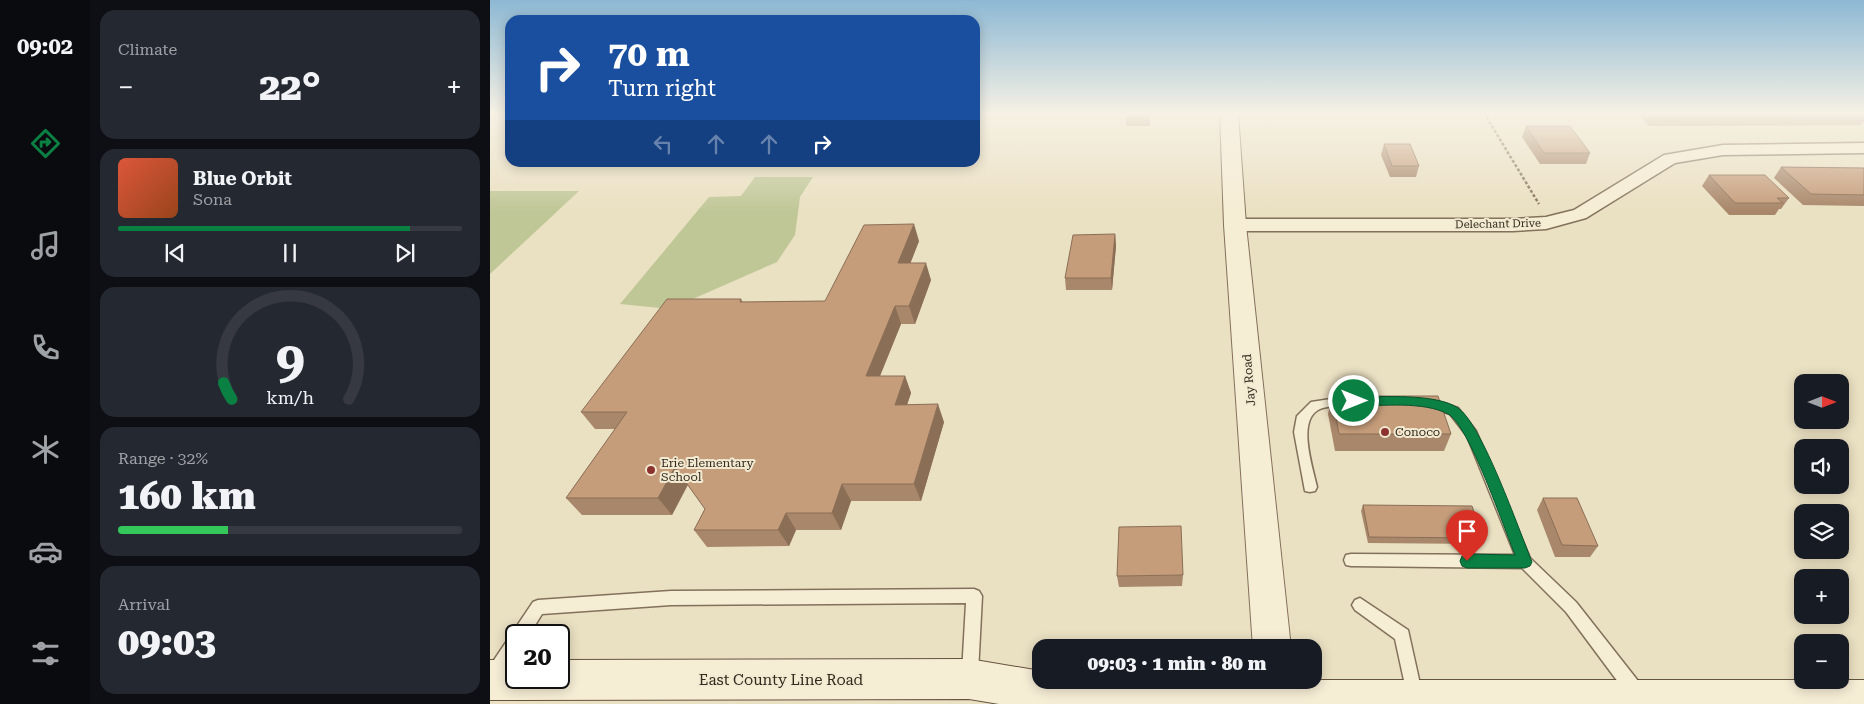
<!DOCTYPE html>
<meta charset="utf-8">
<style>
:root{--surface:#171b24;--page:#242831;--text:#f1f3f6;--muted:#9ea1a6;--line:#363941;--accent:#0b8043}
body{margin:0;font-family:"Roboto Serif",serif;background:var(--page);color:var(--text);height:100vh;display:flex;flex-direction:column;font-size:19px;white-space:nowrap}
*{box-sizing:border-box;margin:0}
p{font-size:16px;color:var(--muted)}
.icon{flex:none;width:28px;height:28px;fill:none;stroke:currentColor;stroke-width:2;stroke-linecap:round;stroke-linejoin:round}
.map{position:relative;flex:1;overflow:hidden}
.details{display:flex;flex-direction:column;gap:10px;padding:10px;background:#0d0f14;width:400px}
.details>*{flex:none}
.banner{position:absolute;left:15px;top:15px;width:475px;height:152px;border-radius:15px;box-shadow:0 2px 12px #0003;background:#1a4fa0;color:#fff;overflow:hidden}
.needle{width:32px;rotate:90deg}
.fabs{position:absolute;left:1304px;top:374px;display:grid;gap:10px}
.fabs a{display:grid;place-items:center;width:55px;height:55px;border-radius:10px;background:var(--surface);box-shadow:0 2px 12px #0003;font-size:25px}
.speed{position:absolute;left:15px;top:624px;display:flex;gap:10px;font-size:25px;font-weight:700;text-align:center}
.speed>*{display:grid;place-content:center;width:65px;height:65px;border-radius:50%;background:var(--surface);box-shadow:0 2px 12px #0003;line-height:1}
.speed .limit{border:2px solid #111;border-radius:8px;background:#fff;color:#111}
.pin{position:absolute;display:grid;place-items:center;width:42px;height:42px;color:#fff;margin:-51px -21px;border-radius:50% 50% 50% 0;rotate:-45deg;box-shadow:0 0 5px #0007}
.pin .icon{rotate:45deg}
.me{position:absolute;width:55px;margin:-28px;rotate:90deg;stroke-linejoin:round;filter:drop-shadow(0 0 4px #0008)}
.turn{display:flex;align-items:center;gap:18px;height:105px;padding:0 20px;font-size:22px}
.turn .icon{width:65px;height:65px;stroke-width:2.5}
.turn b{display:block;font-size:35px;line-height:42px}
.lanes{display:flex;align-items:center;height:48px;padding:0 20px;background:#0003;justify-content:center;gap:25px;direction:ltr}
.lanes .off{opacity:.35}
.big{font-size:38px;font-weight:800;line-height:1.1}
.details .card{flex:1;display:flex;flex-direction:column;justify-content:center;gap:8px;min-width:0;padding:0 18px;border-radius:15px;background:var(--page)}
.details .dial{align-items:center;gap:0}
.dial svg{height:130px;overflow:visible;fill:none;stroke:var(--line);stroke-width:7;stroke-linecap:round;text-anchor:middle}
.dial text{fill:var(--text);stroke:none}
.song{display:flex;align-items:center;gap:15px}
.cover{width:60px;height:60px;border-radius:8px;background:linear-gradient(135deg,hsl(10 70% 55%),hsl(20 70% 35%))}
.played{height:5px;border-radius:2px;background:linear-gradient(90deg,var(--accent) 85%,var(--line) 85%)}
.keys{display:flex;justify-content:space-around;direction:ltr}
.heat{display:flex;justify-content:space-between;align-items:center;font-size:28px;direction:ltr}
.charge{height:8px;border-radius:4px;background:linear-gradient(90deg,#34c759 32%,var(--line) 0)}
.trip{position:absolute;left:542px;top:639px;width:290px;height:50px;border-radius:15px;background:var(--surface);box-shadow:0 2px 12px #0003;font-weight:800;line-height:50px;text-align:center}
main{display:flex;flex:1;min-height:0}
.tabs{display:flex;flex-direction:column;width:90px;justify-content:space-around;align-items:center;background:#090b0e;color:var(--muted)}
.tabs .icon{width:35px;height:35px}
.tabs .selected{color:var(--accent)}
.tabs b{font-size:22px;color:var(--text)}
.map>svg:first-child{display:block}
.green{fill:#c0c797}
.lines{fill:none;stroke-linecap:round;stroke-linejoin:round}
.service-casing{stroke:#82715b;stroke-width:3}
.minor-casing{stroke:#82715b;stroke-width:3}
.tertiary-casing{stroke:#82715b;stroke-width:2}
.secondary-casing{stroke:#64533e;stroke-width:2}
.path-far1{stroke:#82715b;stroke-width:2.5;stroke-dasharray:3 2;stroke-linecap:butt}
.path{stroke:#82715b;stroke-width:4.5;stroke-dasharray:5 3;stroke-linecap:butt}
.service{fill:#f6edd5;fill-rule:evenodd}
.minor{fill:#f6edd5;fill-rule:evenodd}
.tertiary{fill:#f6edd5;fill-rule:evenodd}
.secondary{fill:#f6edd5;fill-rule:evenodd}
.wall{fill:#a9876a}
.shaded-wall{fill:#8a6e56}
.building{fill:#c59d7b;stroke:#8a6e56}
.route{fill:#0b8043;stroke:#07532c}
.poi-dot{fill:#8c3330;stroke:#f2ead1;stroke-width:2}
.labels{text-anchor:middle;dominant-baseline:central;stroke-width:4;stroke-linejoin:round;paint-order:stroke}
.far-street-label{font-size:11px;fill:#33291e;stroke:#f2ead1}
.street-label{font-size:12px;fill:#33291e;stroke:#f2ead1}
.poi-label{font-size:12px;fill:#33291e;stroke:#f2ead1;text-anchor:start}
.near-street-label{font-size:15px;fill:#33291e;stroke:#f2ead1}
</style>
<main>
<nav class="tabs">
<b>09:02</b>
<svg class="icon selected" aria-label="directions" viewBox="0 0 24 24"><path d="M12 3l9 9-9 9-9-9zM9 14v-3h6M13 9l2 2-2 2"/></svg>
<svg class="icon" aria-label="music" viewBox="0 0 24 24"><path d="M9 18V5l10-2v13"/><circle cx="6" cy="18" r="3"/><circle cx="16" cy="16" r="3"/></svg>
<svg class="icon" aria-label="phone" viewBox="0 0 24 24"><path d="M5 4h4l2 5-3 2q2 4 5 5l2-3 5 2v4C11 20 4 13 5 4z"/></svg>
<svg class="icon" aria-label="climate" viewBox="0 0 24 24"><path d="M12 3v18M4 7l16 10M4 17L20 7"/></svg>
<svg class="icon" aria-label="car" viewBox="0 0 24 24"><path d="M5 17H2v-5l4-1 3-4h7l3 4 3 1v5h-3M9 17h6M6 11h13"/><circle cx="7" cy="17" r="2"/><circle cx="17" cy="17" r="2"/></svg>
<svg class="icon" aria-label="filters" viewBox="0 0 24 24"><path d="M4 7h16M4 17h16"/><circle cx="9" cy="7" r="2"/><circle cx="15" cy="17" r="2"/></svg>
</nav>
<section class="details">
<div class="card"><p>Climate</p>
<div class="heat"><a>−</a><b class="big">22°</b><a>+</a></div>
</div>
<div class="card">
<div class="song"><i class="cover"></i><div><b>Blue Orbit</b><p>Sona</p></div></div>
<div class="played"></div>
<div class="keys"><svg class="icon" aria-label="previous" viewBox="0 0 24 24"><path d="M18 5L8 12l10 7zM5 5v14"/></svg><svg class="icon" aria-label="pause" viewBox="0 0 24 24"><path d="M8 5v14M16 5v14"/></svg><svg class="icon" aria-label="next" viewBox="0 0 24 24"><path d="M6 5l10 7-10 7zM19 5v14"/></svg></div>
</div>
<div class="card dial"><svg viewBox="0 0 100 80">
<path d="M14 69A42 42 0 1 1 86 69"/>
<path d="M14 69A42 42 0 0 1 9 59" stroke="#0b8043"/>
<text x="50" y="56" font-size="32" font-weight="700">9</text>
<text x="50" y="72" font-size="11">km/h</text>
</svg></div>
<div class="card"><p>Range · 32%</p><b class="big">160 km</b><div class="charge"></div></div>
<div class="card"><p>Arrival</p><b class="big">09:03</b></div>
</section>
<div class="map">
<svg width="1374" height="704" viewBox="0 0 1374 704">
<rect width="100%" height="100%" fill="#eae0c2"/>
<!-- green -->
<g class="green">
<polygon points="265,177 323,177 310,197 305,235 287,262 180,309 130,304 219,197 251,196"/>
<polygon points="0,191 89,191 0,274"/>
</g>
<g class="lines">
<!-- service casing -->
<g class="service-casing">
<g id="service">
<path d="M854,397L858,398L860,401L858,404C849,407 836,405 828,410C807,422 823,468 827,487L825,491L820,492L815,491L804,432L807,416L821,402Z"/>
<polygon points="937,398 968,408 986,431 1040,558 1086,602 1152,686 1154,692 1152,698 1146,700 1140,698 1076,612 1032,568 861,566 856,565 854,560 856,555 861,554 1025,555 977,436 960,414 933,405 931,402 933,399"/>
<polygon points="484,589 489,591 492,596 488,673 486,679 480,681 474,679 472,673 476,603 181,605 52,614 39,635 26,635 26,655 11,679 5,681 0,679 0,666 43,602 48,600 181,591"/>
<polygon points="870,598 918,630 932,693 930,699 924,701 918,699 905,639 865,610 862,605 865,600"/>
</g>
</g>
<!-- minor casing -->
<g class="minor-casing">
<polygon id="minor" points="1374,143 1374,153 1233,155 1185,163 1096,218 1056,229 1023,231 745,231 738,229 736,225 738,221 745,219 1023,219 1056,217 1084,210 1174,155 1180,154 1233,145"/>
</g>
<!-- tertiary casing -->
<g class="tertiary-casing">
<polygon id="tertiary" points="730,113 748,113 756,225 801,648 763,648 734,225"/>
</g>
<!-- secondary casing -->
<g class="secondary-casing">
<polygon id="secondary" points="479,659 551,671 551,680 1374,680 1374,704 509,704 479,699 0,700 0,660 26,660 26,678 69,678 69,660"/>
</g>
<!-- path-far1 -->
<polyline class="path-far1" points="994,113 1049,204"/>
<!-- path -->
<polyline class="path" points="542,654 551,654"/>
<!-- service -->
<use href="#service" class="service"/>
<!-- minor -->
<use href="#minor" class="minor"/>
<!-- tertiary -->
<use href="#tertiary" class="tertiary"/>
<!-- secondary -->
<use href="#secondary" class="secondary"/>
</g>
<!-- wall -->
<g class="wall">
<rect x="636" y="113" width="24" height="13"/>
<polygon points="1147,113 1374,113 1374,122 1372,122 1371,125 1159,126"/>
<polygon points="1036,126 1100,153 1096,164 1050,164 1032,137"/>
<polygon points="894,144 929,166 926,177 900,177 891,155"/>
<polygon points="1291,167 1374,168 1374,206 1313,205 1284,178"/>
<polygon points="1219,175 1299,198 1291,209 1289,209 1285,215 1239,215 1212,186"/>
<polygon points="625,234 626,246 622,290 576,290 575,278"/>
<polygon points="429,241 420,263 441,280 425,324 411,324 390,376 415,376 421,393 417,405 454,422 431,501 361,501 351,530 306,530 299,546 217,547 204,530 215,509 198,485 182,515 92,515 76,498 125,429 105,429 91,412 251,299 253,302 335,301"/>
<polygon points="842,396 961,434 954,451 845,451 838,414"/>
<polygon points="1053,498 1108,546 1100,557 1065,557 1047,510"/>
<polygon points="873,505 992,538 989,544 878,543 871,511"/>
<polygon points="693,575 692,586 629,587 627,576"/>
</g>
<!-- shaded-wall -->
<g class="shaded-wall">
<polygon points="424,224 429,241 414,280 408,263"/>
<polygon points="625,234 626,246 622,290 621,278"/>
<polygon points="436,263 441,280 425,324 419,306"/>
<polygon points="405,306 411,324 383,393 376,376"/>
<polygon points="415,376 421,393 411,422 405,405"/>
<polygon points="448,404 454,422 431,501 424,484"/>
<polygon points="185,467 198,484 182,515 168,498"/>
<polygon points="352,484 361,501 351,530 342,513"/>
<polygon points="296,513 306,530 299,546 288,530"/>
</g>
<!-- building -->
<g class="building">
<rect x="636" y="113" width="23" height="2"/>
<polygon points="1161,113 1374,113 1374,114 1164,116"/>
<polygon points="1036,126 1080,126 1100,153 1054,153"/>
<polygon points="894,144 920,144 929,166 902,166"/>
<polygon points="1291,167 1374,168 1374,195 1321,194"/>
<polygon points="1219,175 1275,175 1299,198 1287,198 1293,203 1245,203"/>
<polygon points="424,224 408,263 436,263 419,306 405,306 376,376 415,376 405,405 448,404 424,484 352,484 342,513 296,513 288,530 204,530 215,509 185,467 168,498 76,498 137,412 91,412 177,299 251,299 250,302 335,301 374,225"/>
<polygon points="625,234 621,278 575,278 583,235"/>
<polygon points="842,396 948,396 961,434 849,434"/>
<polygon points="1053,498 1087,498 1108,546 1072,545"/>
<polygon points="873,505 982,506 992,538 879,537"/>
<polygon points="691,526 693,575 627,576 629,527"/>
</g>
<!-- sky -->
<linearGradient id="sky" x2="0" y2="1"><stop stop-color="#8db8d4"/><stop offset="0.54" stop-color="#f6f1e4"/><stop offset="1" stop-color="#f6f1e4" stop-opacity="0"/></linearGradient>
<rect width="1374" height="211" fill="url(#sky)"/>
<!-- route -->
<path class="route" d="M864,397C891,397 946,393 968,408C992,424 1029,530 1042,562L1040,566L1035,568H977L972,566L970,561L972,556L977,554L1025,555C1014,528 979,425 958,414C933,401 892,406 864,406L857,401Z"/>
<!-- markers -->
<g class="poi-dot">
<circle cx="895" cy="432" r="5"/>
<circle cx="161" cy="470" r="5"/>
</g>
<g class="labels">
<!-- far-street labels -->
<g class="far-street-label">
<text transform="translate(1008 224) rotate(-1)">Delechant Drive</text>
</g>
<!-- street labels -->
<g class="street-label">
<text transform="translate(759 380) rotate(-95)">Jay Road</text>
</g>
<!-- poi labels -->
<g class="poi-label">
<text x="905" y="432">Conoco</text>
<text x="171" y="463">Erie Elementary<tspan x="171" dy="14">School</tspan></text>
</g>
<!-- near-street labels -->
<g class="near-street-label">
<text x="291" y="680">East County Line Road</text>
</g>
</g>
</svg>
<div class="fabs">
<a><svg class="needle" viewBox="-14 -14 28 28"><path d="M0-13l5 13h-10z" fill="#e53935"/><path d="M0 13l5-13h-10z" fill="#9ea1a6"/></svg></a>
<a><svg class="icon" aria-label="sound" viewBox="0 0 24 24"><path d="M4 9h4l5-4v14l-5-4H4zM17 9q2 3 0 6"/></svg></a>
<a><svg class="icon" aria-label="layers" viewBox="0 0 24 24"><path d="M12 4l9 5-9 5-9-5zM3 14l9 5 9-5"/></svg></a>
<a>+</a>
<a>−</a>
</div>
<div class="speed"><div class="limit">20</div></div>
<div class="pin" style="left:977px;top:561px;background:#d93025"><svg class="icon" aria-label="arrive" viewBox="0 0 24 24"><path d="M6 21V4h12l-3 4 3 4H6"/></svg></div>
<svg class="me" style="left:864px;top:401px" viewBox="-20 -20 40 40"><circle r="17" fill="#0b8043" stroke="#fff" stroke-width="3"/><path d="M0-11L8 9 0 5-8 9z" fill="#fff"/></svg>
<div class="trip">09:03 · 1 min · 80 m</div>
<div class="banner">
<div class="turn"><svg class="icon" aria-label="right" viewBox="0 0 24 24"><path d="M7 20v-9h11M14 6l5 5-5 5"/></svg><div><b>70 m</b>Turn right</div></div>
<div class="lanes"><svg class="icon off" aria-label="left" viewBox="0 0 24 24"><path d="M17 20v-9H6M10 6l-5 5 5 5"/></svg><svg class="icon off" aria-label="ahead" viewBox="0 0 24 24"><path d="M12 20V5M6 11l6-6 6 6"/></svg><svg class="icon off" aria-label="ahead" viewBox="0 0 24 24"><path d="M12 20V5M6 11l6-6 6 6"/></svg><svg class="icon" aria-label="right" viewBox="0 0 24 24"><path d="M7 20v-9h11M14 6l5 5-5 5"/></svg></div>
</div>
</div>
</main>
